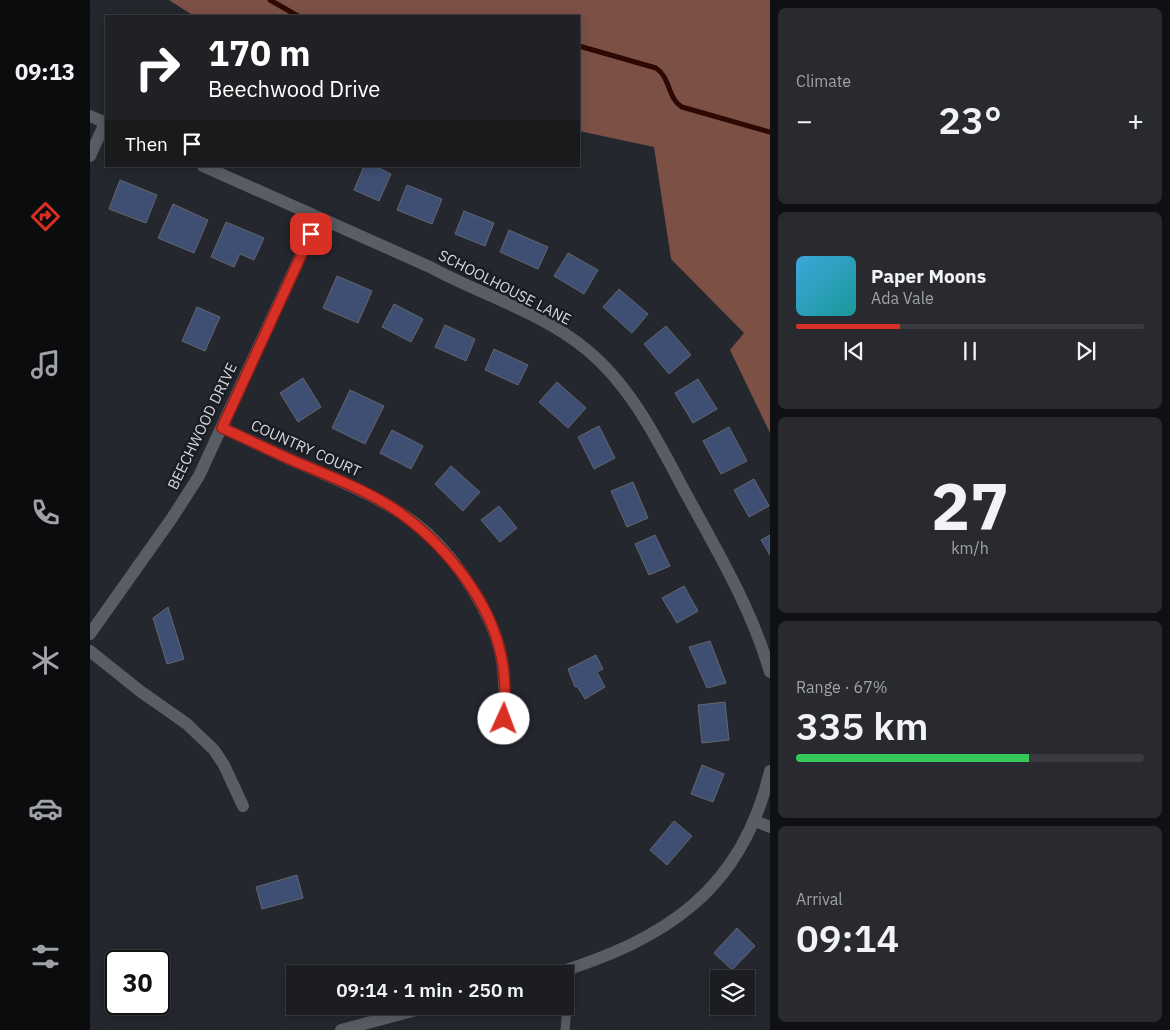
<!DOCTYPE html>
<meta charset="utf-8">
<style>
:root{--surface:#1b1d22;--page:#282a2f;--text:#f1f3f6;--muted:#a0a2a5;--line:#393b40;--accent:#d93025}
body{margin:0;font-family:"IBM Plex Sans",sans-serif;background:var(--page);color:var(--text);height:100vh;display:flex;flex-direction:column;font-size:19px;white-space:nowrap}
*{box-sizing:border-box;margin:0}
p{font-size:16px;color:var(--muted)}
.icon{flex:none;width:28px;height:28px;fill:none;stroke:currentColor;stroke-width:2;stroke-linecap:round;stroke-linejoin:round}
.map{position:relative;flex:1;overflow:hidden}
.details{display:flex;flex-direction:column;gap:8px;padding:8px;background:#0f1013;width:400px}
.details>*{flex:none}
.guide{position:absolute;left:15px;top:15px;width:475px;height:152px;border-radius:0px;box-shadow:0 2px 12px #0003,0 0 0 1px var(--line);background:#202124;color:#fff;overflow:hidden}
.fabs{position:absolute;left:620px;top:970px;display:grid;gap:10px}
.fabs a{display:grid;place-items:center;width:45px;height:45px;border-radius:0px;background:var(--surface);box-shadow:0 2px 12px #0003,0 0 0 1px var(--line);font-size:25px}
.speed{position:absolute;left:15px;top:950px;display:flex;gap:10px;font-size:25px;font-weight:700;text-align:center}
.speed>*{display:grid;place-content:center;width:65px;height:65px;border-radius:50%;background:var(--surface);box-shadow:0 2px 12px #0003,0 0 0 1px var(--line);line-height:1}
.speed .limit{border:2px solid #111;border-radius:8px;background:#fff;color:#111}
.pin{position:absolute;display:grid;place-items:center;width:42px;height:42px;color:#fff;margin:-21px;border-radius:10px;box-shadow:0 2px 8px #0006}
.me{position:absolute;width:55px;margin:-28px;rotate:2deg;stroke-linejoin:round;filter:drop-shadow(0 0 4px #0008)}
.turn{display:flex;align-items:center;gap:18px;height:105px;padding:0 20px;font-size:22px}
.turn .icon{width:65px;height:65px;stroke-width:2.5}
.turn b{display:block;font-size:35px;line-height:42px}
.then{display:flex;align-items:center;height:48px;padding:0 20px;background:#0003;gap:10px;font-size:19px}
.big{font-size:38px;font-weight:600;line-height:1.1}
.details .widget{flex:1;display:flex;flex-direction:column;justify-content:center;gap:8px;min-width:0;padding:0 18px;border-radius:8px;background:var(--page)}
.details .dial{align-items:center;gap:0}
.dial b{font-size:65px;line-height:1}
.song{display:flex;align-items:center;gap:15px}
.cover{width:60px;height:60px;border-radius:8px;background:linear-gradient(135deg,hsl(200 70% 55%),hsl(180 70% 35%))}
.played{height:5px;border-radius:2px;background:linear-gradient(90deg,var(--accent) 30%,var(--line) 30%)}
.keys{display:flex;justify-content:space-around;direction:ltr}
.heat{display:flex;justify-content:space-between;align-items:center;font-size:28px;direction:ltr}
.charge{height:8px;border-radius:4px;background:linear-gradient(90deg,#34c759 67%,var(--line) 0)}
.trip{position:absolute;left:196px;top:965px;width:288px;height:50px;border-radius:0px;background:var(--surface);box-shadow:0 2px 12px #0003,0 0 0 1px var(--line);font-weight:600;line-height:50px;text-align:center}
main{display:flex;flex:1;min-height:0}
.dock{display:flex;flex-direction:column;width:90px;justify-content:space-around;align-items:center;background:#0b0c0e;color:var(--muted)}
.dock .icon{width:35px;height:35px}
.dock .on{color:var(--accent)}
.dock b{font-size:22px;color:var(--text)}
.map>svg:first-child{display:block}
.forest{fill:#7d5045}
.lines{fill:none;stroke-linecap:round;stroke-linejoin:round}
.stream{stroke:#2e0903;stroke-width:5}
.building{fill:#3f4f73;stroke:#63666e}
.lane{stroke:#595d64;stroke-width:9}
.street{stroke:#595d64;stroke-width:12}
.route-casing{stroke:#8d1f18;stroke-width:12}
.route{stroke:#d93025;stroke-width:9}
.labels{text-anchor:middle;dominant-baseline:central;stroke-width:5;stroke-linejoin:round;paint-order:stroke}
.street-label{font-size:15px;fill:#d4d6db;stroke:#1a1d23}
</style>
<main>
<nav class="dock">
<b>09:13</b>
<svg class="icon on" aria-label="directions" viewBox="0 0 24 24"><path d="M12 3l9 9-9 9-9-9zM9 14v-3h6M13 9l2 2-2 2"/></svg>
<svg class="icon" aria-label="music" viewBox="0 0 24 24"><path d="M9 18V5l10-2v13"/><circle cx="6" cy="18" r="3"/><circle cx="16" cy="16" r="3"/></svg>
<svg class="icon" aria-label="phone" viewBox="0 0 24 24"><path d="M5 4h4l2 5-3 2q2 4 5 5l2-3 5 2v4C11 20 4 13 5 4z"/></svg>
<svg class="icon" aria-label="climate" viewBox="0 0 24 24"><path d="M12 3v18M4 7l16 10M4 17L20 7"/></svg>
<svg class="icon" aria-label="car" viewBox="0 0 24 24"><path d="M5 17H2v-5l4-1 3-4h7l3 4 3 1v5h-3M9 17h6M6 11h13"/><circle cx="7" cy="17" r="2"/><circle cx="17" cy="17" r="2"/></svg>
<svg class="icon" aria-label="filters" viewBox="0 0 24 24"><path d="M4 7h16M4 17h16"/><circle cx="9" cy="7" r="2"/><circle cx="15" cy="17" r="2"/></svg>
</nav>
<div class="map">
<svg width="680" height="1030" viewBox="0 0 680 1030">
<rect width="100%" height="100%" fill="#24272d"/>
<!-- forest -->
<polygon class="forest" points="79,0 680,0 680,433 640,350 654,333 581,259 564,147 489,131 489,16 104,16"/>
<g class="lines">
<!-- stream -->
<g class="stream">
<polyline points="180,0 208,16"/>
<path d="M489,46L566,68C581,78 577,98 592,107L680,132"/>
</g>
</g>
<!-- building -->
<g class="building">
<polygon points="274,166 285,166 301,174 289,201 264,190"/>
<polygon points="30,180 67,195 56,223 19,209"/>
<polygon points="317,185 352,199 342,224 307,210"/>
<polygon points="83,204 118,220 104,253 68,238"/>
<polygon points="374,211 404,223 395,246 365,234"/>
<polygon points="136,222 174,238 164,260 150,254 144,267 121,257"/>
<polygon points="419,230 458,247 448,269 410,252"/>
<polygon points="478,253 508,270 494,294 464,276"/>
<polygon points="247,276 282,291 268,323 233,308"/>
<polygon points="529,289 558,314 542,333 513,307"/>
<polygon points="304,304 333,319 321,342 292,327"/>
<polygon points="107,307 130,317 115,351 92,341"/>
<polygon points="355,325 385,339 376,361 345,347"/>
<polygon points="576,326 601,355 579,374 554,344"/>
<polygon points="404,349 438,365 428,385 395,370"/>
<polygon points="213,378 231,407 208,422 190,393"/>
<polygon points="608,379 627,409 603,423 585,393"/>
<polygon points="467,382 496,408 478,428 449,402"/>
<polygon points="260,390 294,406 275,444 242,428"/>
<polygon points="509,426 525,458 504,469 488,437"/>
<polygon points="639,427 657,461 631,474 613,441"/>
<polygon points="302,430 333,446 321,469 290,453"/>
<polygon points="361,466 390,492 373,511 345,484"/>
<polygon points="664,479 679,506 659,517 644,490"/>
<polygon points="543,482 558,518 537,527 521,491"/>
<polygon points="409,506 427,528 410,542 391,520"/>
<polygon points="565,535 580,566 559,575 545,544"/>
<polygon points="680,535 680,555 671,540"/>
<polygon points="594,586 608,611 587,623 572,598"/>
<polygon points="78,607 94,659 77,664 63,618"/>
<polygon points="620,641 636,683 617,688 599,647"/>
<polygon points="506,655 513,669 507,672 515,687 495,699 487,686 485,687 478,669"/>
<polygon points="635,702 639,740 612,743 608,705"/>
<polygon points="612,765 634,774 623,802 601,794"/>
<polygon points="584,821 602,836 577,865 560,850"/>
<polygon points="207,875 213,898 172,909 166,887"/>
<polygon points="647,928 665,946 642,970 624,953"/>
</g>
<g class="lines">
<!-- lane -->
<polyline class="lane" points="475,1030 477,1007 475,997"/>
<!-- street -->
<g class="street">
<polyline points="0,116 16,123"/>
<polyline points="0,156 15,123"/>
<path d="M113,166L340,267C391,295 452,312 497,350C541,386 568,441 594,490C626,549 661,607 680,672"/>
<path d="M132,428C158,439 184,453 211,464C254,483 301,501 337,533C368,561 402,614 411,655C415,676 415,697 414,719"/>
<polyline points="0,634 82,518 109,476 228,218"/>
<polyline points="0,651 50,691 97,724 124,750 134,765 153,806"/>
<polyline points="665,821 680,827"/>
<path d="M463,974C575,940 652,891 680,771"/>
<polyline points="251,1030 341,1006"/>
</g>
</g>
<g class="lines">
<!-- route casing -->
<g class="route-casing">
<path id="route" d="M221,234L132,428C158,439 184,453 211,464C242,477 275,490 303,508C351,540 399,597 411,655C416,676 415,697 414,719"/>
</g>
<!-- route -->
<use href="#route" class="route"/>
</g>
<g class="labels">
<!-- street labels -->
<g class="street-label">
<text transform="translate(415 287) rotate(27)">SCHOOLHOUSE LANE</text>
<text transform="translate(112 426) rotate(-64)">BEECHWOOD DRIVE</text>
<text transform="translate(216 448) rotate(24)">COUNTRY COURT</text>
</g>
</g>
</svg>
<div class="fabs">
<a><svg class="icon" aria-label="layers" viewBox="0 0 24 24"><path d="M12 4l9 5-9 5-9-5zM3 14l9 5 9-5"/></svg></a>
</div>
<div class="speed"><div class="limit">30</div></div>
<div class="pin" style="left:221px;top:234px;background:#d93025"><svg class="icon" aria-label="arrive" viewBox="0 0 24 24"><path d="M6 21V4h12l-3 4 3 4H6"/></svg></div>
<svg class="me" style="left:414px;top:719px" viewBox="-20 -20 40 40"><circle r="19" fill="#fff"/><path d="M0-13L10 11 0 6-10 11z" fill="#d93025"/></svg>
<div class="trip">09:14 · 1 min · 250 m</div>
<div class="guide">
<div class="turn"><svg class="icon" aria-label="right" viewBox="0 0 24 24"><path d="M7 20v-9h11M14 6l5 5-5 5"/></svg><div><b>170 m</b>Beechwood Drive</div></div>
<div class="then">Then<svg class="icon" aria-label="arrive" viewBox="0 0 24 24"><path d="M6 21V4h12l-3 4 3 4H6"/></svg></div>
</div>
</div>
<section class="details">
<div class="widget"><p>Climate</p>
<div class="heat"><a>−</a><b class="big">23°</b><a>+</a></div>
</div>
<div class="widget">
<div class="song"><i class="cover"></i><div><b>Paper Moons</b><p>Ada Vale</p></div></div>
<div class="played"></div>
<div class="keys"><svg class="icon" aria-label="previous" viewBox="0 0 24 24"><path d="M18 5L8 12l10 7zM5 5v14"/></svg><svg class="icon" aria-label="pause" viewBox="0 0 24 24"><path d="M8 5v14M16 5v14"/></svg><svg class="icon" aria-label="next" viewBox="0 0 24 24"><path d="M6 5l10 7-10 7zM19 5v14"/></svg></div>
</div>
<div class="widget dial"><b>27</b><p>km/h</p></div>
<div class="widget"><p>Range · 67%</p><b class="big">335 km</b><div class="charge"></div></div>
<div class="widget"><p>Arrival</p><b class="big">09:14</b></div>
</section>
</main>
